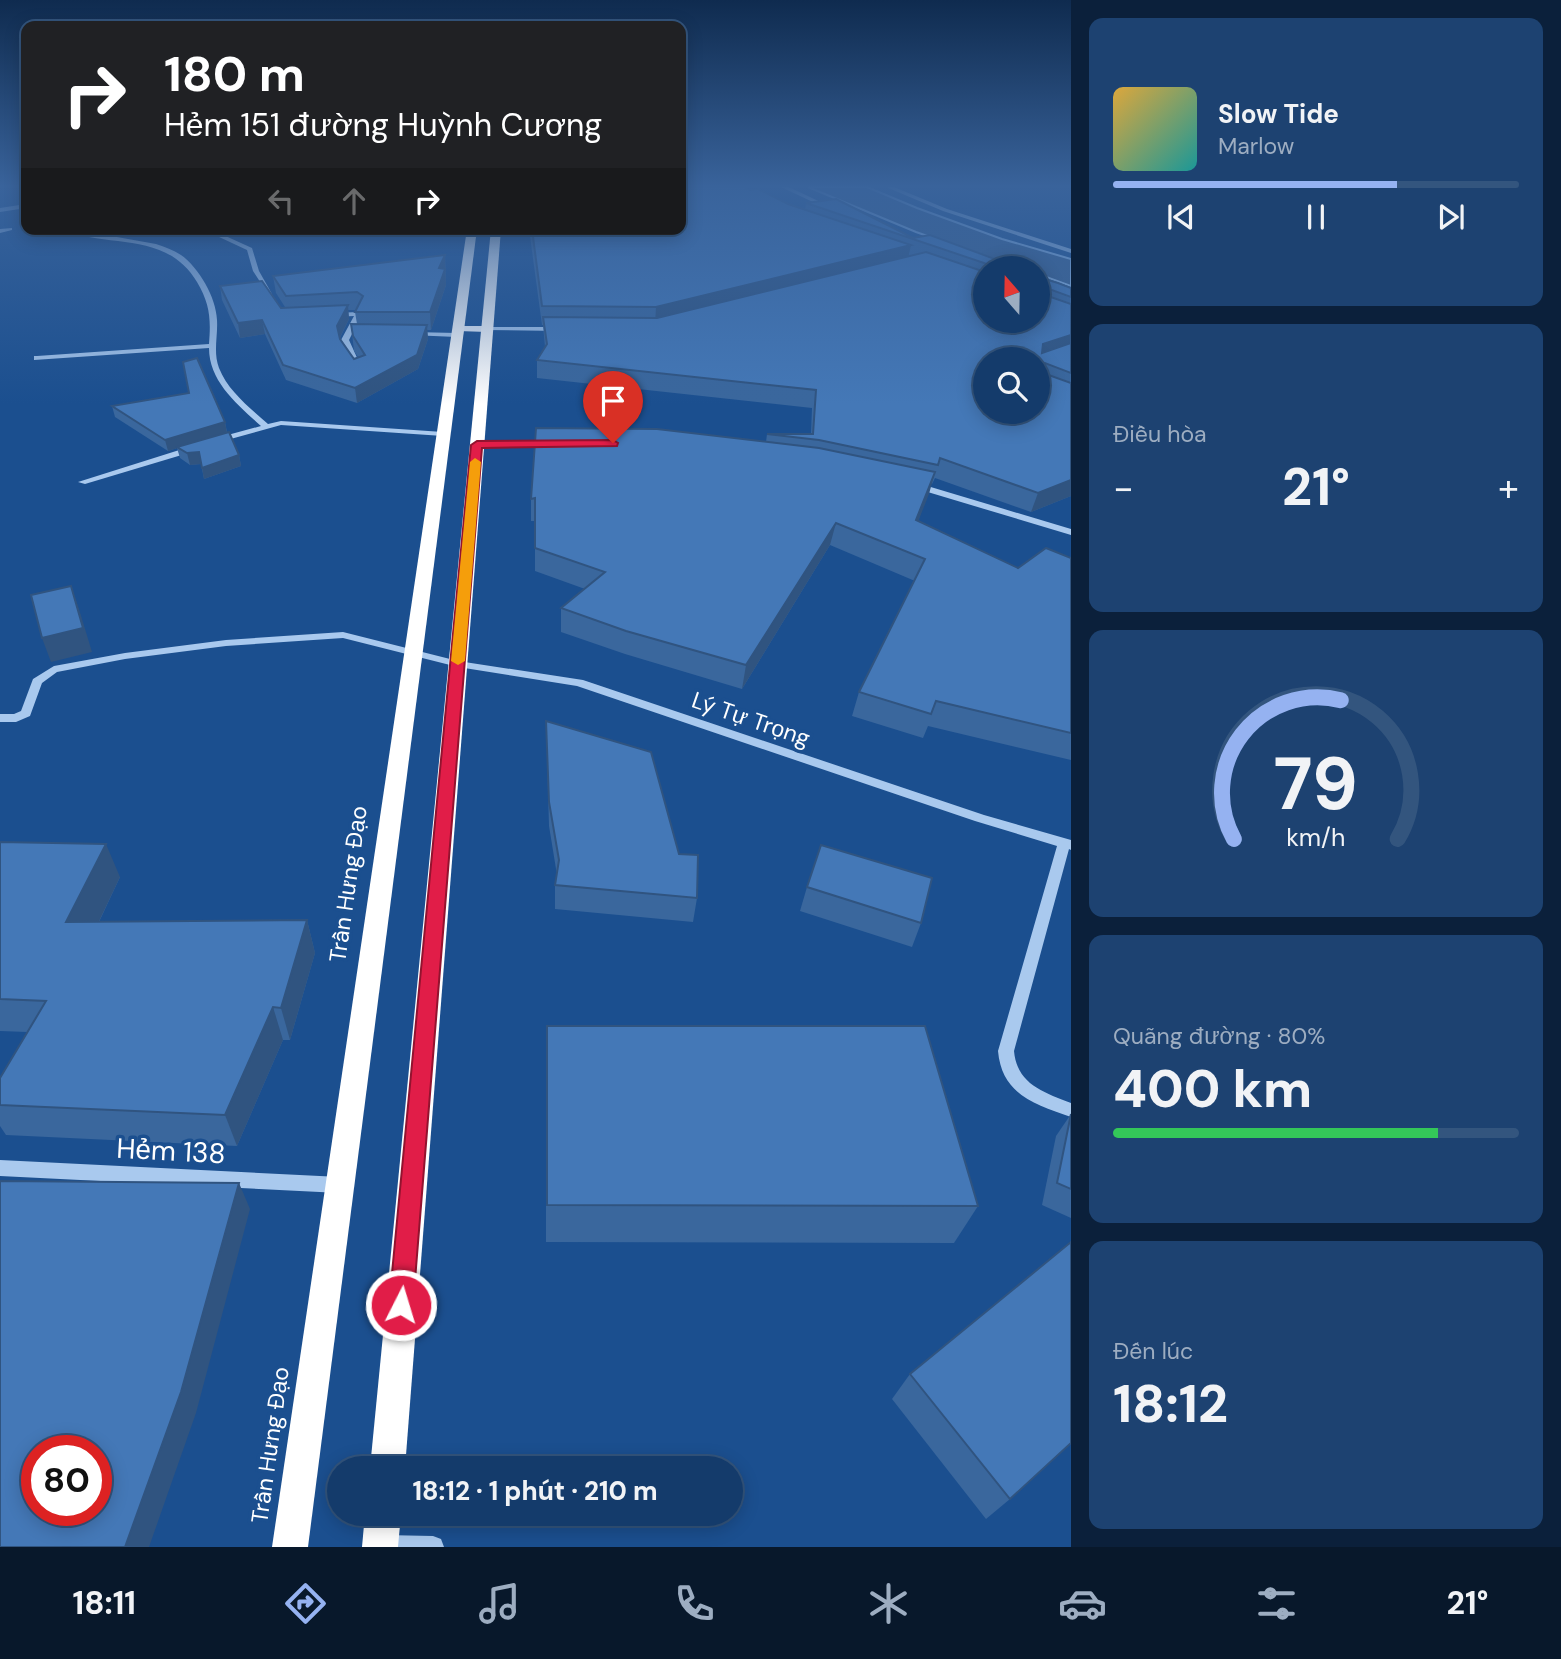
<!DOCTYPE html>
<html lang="vi">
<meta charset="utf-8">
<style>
:root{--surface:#143b6b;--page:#1d4271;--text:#f1f3f6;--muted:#9dadc1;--line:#33557e;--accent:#95b2f1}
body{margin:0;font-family:"DM Sans",sans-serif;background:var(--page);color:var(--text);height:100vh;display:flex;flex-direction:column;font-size:26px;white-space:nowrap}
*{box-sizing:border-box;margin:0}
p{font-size:23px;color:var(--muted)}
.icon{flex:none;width:38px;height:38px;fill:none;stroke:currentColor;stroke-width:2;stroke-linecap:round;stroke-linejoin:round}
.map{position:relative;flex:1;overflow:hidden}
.side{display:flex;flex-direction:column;gap:18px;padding:18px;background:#0b203b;width:490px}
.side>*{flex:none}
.top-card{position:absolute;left:21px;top:21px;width:665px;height:214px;border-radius:14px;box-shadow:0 4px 18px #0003,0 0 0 2px var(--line);background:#202124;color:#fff;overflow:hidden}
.needle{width:46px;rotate:340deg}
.fabs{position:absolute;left:973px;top:256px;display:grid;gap:14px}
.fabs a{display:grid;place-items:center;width:77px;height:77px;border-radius:50%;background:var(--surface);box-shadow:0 4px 18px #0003,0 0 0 2px var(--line);font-size:35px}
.speed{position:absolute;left:21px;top:1435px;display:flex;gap:14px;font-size:35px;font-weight:700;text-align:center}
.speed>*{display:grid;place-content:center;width:91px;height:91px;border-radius:50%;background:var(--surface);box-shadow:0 4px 18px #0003,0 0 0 2px var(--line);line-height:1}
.speed .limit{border:10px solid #d22;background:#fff;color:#111}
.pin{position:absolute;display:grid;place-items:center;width:60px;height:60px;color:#fff;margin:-72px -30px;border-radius:50% 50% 50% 0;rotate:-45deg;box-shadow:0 0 7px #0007}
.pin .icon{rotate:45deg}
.me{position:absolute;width:77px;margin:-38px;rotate:5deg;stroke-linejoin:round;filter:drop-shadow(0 0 5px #0008)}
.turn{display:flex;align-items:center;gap:24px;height:147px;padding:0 28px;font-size:32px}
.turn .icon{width:91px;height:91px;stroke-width:2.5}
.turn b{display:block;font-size:49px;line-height:60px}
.lanes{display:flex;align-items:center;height:66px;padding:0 28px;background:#0003;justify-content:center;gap:35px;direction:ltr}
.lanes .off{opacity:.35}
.big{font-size:52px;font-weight:800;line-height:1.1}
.side .card{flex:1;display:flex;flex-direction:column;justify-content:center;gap:10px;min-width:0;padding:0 24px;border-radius:14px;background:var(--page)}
.side .dial{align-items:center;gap:0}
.dial svg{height:182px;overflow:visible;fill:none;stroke:var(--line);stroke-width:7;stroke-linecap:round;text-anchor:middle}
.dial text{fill:var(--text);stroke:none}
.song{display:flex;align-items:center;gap:21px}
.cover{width:84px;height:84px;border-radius:10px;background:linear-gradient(135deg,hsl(40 70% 55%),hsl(180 70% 35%))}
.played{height:7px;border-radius:4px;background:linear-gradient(90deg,var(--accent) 70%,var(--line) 70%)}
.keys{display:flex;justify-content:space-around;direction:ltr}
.heat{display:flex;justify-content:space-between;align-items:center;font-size:38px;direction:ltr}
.charge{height:10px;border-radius:5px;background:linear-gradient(90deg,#34c759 80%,var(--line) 0)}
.trip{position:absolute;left:327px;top:1456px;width:416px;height:70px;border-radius:35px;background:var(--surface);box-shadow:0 4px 18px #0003,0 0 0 2px var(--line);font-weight:800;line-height:70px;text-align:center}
.dock{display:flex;height:112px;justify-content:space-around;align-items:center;background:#08182b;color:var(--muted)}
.dock .icon{width:49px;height:49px}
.dock .active{color:var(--accent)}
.dock b{font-size:32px;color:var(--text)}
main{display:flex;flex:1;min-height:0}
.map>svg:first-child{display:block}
.water{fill:#3c6290;stroke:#9cc4f0;stroke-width:2}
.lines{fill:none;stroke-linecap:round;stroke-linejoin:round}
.minor{fill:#a9c9ee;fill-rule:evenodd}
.major{fill:#f0f6ff;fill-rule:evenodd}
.highway{fill:#fff;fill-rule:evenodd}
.wall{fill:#3a679d;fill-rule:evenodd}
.shaded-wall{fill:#305480}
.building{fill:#4478b7;stroke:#305480;stroke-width:2;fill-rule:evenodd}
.route{fill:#e11d48;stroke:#92132f;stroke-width:2}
.slow{fill:#f59e0b}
.labels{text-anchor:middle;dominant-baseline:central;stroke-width:7;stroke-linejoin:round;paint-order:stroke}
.street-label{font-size:23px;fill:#fff;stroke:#1b4f8f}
.near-street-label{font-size:28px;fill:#fff;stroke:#1b4f8f}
</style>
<main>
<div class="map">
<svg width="1071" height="1547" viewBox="0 0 1071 1547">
<rect width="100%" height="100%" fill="#1b4f8f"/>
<!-- water -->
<polygon class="water" points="808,187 867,187 917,208 1002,239 1071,259 1071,286 1038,274 1038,268 1019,268 916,232"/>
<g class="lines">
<!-- minor -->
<g class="minor">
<polygon points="781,187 789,187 835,209 830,210"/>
<polygon points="886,187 894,187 947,209 1071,249 1071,253 943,211"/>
<polygon points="26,204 26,208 0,212 0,208"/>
<polygon points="12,228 12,230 0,233 0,229"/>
<path d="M61,229H72L156,244C165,247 173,250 181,255C199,268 216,297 217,320C218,336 213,352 219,368C228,391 250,408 268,424L281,421L443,432L447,434L443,436L281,425L216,443H213V439L261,426C238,405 209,382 209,348L34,360V356H37L209,344C211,319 210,304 197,282C166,230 108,249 61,229Z"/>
<polygon points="202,229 210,229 252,248 259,271 272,294 268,294 253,271 247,250"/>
<polygon points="359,312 362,314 349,340 359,362 355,364 351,362 341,340 354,316 333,317 330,315 333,313"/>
<polygon points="487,327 560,327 564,329 560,331 485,330 485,328"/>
<polygon points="412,332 457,333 461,335 457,337 410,335 408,334"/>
<polygon points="549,440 553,443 552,445 477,448 473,445 477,442"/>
<polygon points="192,446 196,449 195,451 85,484 78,482"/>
<polygon points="914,482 1071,529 1071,535 911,487 910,485"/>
<path d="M343,632L458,661L583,680L984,815L1071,840V850L1069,849L1014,1051C1017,1084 1043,1092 1071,1103V1117C1035,1104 1002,1095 998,1051L1057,846L975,821L577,686L458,667L343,638L226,646L125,659L57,672L42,683L30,716L16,722H0V714H14L21,711L33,679L54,666L125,653L226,640Z"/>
<polygon points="0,1160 340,1177 346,1179 349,1185 346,1191 340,1193 0,1176"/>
<polygon points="384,1535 433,1536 441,1539 444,1547 374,1547 376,1538"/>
</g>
<!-- major -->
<polygon class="major" points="454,326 487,326 492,329 487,332 458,331 454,330"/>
<!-- highway -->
<g class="highway">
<polygon points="467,229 477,229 308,1547 272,1547"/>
<polygon points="491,229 501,229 405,1468 370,1468"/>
<polygon points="365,1514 401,1514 398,1547 362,1547"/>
</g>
</g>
<!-- wall -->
<g class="wall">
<polygon points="750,190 805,210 806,203 913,238 1019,268 985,268 985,320 1038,277 1071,288 1071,496 1031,512 935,478 932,484 931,484 918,521 1018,568 1071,558 1071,760 928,726 923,738 852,716 859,692 915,581 830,545 742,689 625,654 561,632 561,608 585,589 535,571 535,521 531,521 531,499 766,442 767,434 811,434 812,408 537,378 537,360 545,347 543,325 542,325 529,229 681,229"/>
<path d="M445,255L446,285L431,330H427L428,339L418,369L357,403L286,380L265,334L240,338L222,300L220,286L281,308L285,307L276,293L273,276ZM348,310H356L355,312L357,324H351L354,351L358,357L354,359L340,338L349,319Z"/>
<polygon points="112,406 225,422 227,432 239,455 241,466 204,479 201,464 190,465 180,458 177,448 168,451 115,417"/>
<polygon points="546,721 679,854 697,898 693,922 555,909 555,885 557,875 549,826"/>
<polygon points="0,842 120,877 99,922 307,920 315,953 290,1040 283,1040 237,1146 6,1135 0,1126 0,1078 27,1032 0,1031"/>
<polygon points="807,887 921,923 912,947 800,911"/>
<polygon points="546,1067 978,1206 954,1243 546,1242"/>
<polygon points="1071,1114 1071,1218 1042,1205 1056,1136"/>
<polygon points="910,1374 1010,1499 986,1519 892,1399"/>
</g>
<!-- shaded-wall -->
<g class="shaded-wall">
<polygon points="911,245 907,263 655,325 656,307"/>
<polygon points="445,255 446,285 431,330 430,312 439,268"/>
<polygon points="348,305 349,319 338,341 337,326"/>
<polygon points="262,320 265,334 240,338 238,323"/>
<polygon points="427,325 428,339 418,369 357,403 355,388"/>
<polygon points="1071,335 1071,350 1038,361 1043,344"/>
<polygon points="225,422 227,433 168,451 165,440"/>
<polygon points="199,452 202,464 190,465 187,453"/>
<polygon points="239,455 241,466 204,479 202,468"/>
<polygon points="935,472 929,494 910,542 916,520"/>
<polygon points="1071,480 1071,496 1031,512 1038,493"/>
<polygon points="836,523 830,545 742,689 746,665"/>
<polygon points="71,586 79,609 92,652 51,662 42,638"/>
<polygon points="106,844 120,877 83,955 66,922"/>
<polygon points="307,920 315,953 290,1040 281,1008"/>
<polygon points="273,1007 283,1040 237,1146 225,1115"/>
<polygon points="239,1183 250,1209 196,1413 149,1547 125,1547"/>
</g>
<!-- building -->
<g class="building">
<polygon points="681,187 744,187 750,190 758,189 788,204 911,245 656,307 542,306 532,229 681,229"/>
<polygon points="836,199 913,238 930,235 1019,268 991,268 990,265 806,203"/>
<path d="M926,252L985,272V320H1038V277L1058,283L1071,288V297L1041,286L1042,294L1071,304V335L1043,344L1042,353L1071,343V373L1045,363L1041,365L1043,373L1071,383V480L1038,493L940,458L938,465L819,440L767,434H813L816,390L537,360L547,344L543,317L657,318ZM985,359H1038V411H985Z"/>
<polygon points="445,255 439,268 445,269 430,312 355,312 363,296 357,292 286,296 273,276"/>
<polygon points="262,281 281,308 348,305 337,326 340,339 354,359 365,355 353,336 351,324 427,325 417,355 355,388 283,365 262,320 238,323 220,286"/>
<polygon points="197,358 225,422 165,440 112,406 189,393 183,362"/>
<polygon points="536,428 657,429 819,448 935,472 916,520 1018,568 1046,548 1071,558 1071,733 936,701 931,714 859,692 925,559 836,523 746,665 626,631 561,608 605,572 535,548 535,498 531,499"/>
<polygon points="229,432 239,455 202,468 199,452 187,453 177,447"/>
<polygon points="71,586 83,628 42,638 31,595"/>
<polygon points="546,721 651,752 679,854 698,855 697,898 555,885 559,860 549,802"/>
<polygon points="0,842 106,844 66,922 307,920 281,1008 273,1007 225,1115 0,1105 0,1078 46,1001 0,999"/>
<polygon points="821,845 932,878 921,923 807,887"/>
<polygon points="547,1026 925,1026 978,1206 547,1205"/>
<polygon points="1071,1114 1071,1189 1057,1183"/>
<path d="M0,1181L239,1183L181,1392L125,1547H0ZM37,1451H96V1510H37Z"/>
<polygon points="1071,1242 1071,1443 1010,1499 910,1374"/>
</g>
<!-- sky -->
<linearGradient id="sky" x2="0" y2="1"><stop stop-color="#0f2b4f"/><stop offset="0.46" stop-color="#39639b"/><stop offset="1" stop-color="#39639b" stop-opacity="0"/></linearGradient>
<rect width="1071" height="404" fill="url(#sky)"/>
<!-- route -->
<polygon class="route" points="613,440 618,443 617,446 482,448 413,1305 410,1313 401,1317 393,1313 389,1305 471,445 477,441"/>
<!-- slow -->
<polygon class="slow" points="475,458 481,462 465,661 458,665 451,661 470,462"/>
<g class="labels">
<!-- street labels -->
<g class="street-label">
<text transform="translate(751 719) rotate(19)">Lý Tự Trọng</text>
<text transform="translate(348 884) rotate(-82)">Trần Hưng Đạo</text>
<text transform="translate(270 1445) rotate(-82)">Trần Hưng Đạo</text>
</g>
<!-- near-street labels -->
<g class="near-street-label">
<text transform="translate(171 1151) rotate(3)">Hẻm 138</text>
</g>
</g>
</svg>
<div class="fabs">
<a><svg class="needle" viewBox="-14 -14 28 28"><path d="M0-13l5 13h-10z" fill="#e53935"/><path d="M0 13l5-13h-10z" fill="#9dadc1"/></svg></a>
<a><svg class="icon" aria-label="search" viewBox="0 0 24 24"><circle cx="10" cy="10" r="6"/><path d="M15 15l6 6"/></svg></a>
</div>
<div class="speed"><div class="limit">80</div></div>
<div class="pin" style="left:613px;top:443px;background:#d93025"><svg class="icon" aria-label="arrive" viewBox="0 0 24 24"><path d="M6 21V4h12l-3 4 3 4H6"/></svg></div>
<svg class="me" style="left:401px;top:1305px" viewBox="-20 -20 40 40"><circle r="17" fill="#e11d48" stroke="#fff" stroke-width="3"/><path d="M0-11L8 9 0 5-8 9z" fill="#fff"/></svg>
<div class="trip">18:12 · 1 phút · 210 m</div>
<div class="top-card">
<div class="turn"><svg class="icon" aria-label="right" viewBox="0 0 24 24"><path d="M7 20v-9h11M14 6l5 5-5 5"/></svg><div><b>180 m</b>Hẻm 151 đường Huỳnh Cương</div></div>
<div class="lanes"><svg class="icon off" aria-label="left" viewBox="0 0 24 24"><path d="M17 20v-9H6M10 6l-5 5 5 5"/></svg><svg class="icon off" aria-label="ahead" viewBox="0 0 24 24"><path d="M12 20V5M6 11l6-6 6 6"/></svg><svg class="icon" aria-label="right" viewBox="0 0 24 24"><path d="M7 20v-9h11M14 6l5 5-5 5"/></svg></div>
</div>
</div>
<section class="side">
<div class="card">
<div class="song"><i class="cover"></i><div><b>Slow Tide</b><p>Marlow</p></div></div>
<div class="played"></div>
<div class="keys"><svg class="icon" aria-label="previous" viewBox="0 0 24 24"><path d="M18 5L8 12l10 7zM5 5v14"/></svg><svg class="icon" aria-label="pause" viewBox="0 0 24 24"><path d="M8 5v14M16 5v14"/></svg><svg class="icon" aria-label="next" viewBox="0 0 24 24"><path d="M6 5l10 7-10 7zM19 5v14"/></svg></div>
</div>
<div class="card"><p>Điều hòa</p>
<div class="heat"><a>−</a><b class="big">21°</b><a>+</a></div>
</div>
<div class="card dial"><svg viewBox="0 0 100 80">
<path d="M14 69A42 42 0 1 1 86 69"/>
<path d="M14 69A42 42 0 0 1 61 8" stroke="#95b2f1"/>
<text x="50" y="56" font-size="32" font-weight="700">79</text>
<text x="50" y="72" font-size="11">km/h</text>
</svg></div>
<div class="card"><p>Quãng đường · 80%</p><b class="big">400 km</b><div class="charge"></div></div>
<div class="card"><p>Đến lúc</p><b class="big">18:12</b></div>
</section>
</main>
<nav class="dock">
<b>18:11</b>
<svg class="icon active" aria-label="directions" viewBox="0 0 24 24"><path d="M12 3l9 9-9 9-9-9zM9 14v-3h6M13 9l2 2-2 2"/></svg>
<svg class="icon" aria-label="music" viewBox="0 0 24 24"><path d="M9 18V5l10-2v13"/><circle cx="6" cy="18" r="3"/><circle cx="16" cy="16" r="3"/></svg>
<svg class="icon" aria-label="phone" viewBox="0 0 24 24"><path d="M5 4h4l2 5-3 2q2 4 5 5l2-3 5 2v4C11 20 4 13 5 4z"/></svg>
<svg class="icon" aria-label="climate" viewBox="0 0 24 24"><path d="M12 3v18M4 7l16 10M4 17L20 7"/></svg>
<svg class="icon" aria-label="car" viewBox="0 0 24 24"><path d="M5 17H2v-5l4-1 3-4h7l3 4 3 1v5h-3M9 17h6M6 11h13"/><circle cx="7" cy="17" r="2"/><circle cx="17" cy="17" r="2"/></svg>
<svg class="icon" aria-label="filters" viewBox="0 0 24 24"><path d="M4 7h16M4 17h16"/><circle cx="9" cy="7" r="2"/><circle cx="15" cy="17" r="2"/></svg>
<b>21°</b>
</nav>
